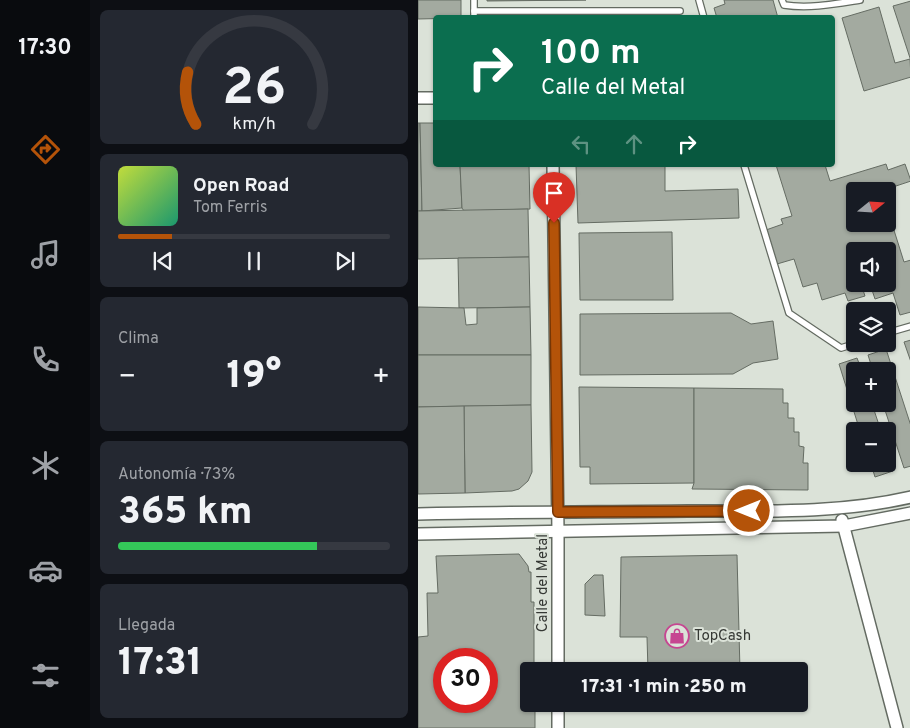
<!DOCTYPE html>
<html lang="es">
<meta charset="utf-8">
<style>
:root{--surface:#171b24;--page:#242831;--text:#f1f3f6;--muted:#9ea1a6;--line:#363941;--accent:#b45309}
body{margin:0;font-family:Overpass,sans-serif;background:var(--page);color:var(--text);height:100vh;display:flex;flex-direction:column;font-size:19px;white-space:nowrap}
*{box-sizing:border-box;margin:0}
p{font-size:16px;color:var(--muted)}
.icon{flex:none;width:28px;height:28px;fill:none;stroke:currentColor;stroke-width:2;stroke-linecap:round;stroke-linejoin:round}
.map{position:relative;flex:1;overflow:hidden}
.side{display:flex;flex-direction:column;gap:10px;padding:10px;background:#0d0f14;width:328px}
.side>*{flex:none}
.top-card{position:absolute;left:15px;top:15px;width:402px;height:152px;border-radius:5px;box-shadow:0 1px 4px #0004;background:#0b6e4f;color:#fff;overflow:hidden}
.needle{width:32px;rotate:72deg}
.buttons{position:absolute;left:428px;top:182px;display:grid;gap:10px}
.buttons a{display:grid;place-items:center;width:50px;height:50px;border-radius:5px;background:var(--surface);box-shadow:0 1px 4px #0004;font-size:25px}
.speed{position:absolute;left:15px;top:648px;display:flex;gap:10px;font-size:25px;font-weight:700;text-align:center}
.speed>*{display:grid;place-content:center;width:65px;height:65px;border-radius:50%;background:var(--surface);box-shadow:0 1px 4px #0004;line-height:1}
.speed .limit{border:8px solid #d22;background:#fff;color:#111}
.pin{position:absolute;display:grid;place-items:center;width:42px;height:42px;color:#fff;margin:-51px -21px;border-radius:50% 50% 50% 0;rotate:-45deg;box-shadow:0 0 5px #0007}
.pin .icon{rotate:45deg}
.me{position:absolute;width:55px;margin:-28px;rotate:270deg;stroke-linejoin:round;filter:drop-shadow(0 0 4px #0008)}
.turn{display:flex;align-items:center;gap:18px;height:105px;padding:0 25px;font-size:22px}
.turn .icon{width:65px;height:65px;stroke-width:2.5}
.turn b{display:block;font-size:35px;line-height:42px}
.lanes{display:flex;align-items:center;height:48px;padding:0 25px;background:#0003;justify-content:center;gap:25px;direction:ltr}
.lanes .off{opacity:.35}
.big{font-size:38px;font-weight:800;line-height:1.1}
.side .widget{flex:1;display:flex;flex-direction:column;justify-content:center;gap:8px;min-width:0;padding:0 18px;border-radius:8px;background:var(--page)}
.side .dial{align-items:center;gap:0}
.dial svg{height:130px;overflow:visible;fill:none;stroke:var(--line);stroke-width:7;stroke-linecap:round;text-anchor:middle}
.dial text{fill:var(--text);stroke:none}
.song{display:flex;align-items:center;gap:15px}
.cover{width:60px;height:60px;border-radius:8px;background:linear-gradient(135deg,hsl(70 70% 55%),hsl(160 70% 35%))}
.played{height:5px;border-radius:2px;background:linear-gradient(90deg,var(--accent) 20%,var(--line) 20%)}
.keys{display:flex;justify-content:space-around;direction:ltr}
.heat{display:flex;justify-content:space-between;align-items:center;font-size:28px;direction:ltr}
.charge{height:8px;border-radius:4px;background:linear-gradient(90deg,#34c759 73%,var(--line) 0)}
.trip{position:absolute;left:102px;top:662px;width:288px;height:50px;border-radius:5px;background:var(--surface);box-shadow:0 1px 4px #0004;font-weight:800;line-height:50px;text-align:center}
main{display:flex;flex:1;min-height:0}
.tabs{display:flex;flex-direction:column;width:90px;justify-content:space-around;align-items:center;background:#090b0e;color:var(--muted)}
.tabs .icon{width:35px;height:35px}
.tabs .active{color:var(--accent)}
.tabs b{font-size:22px;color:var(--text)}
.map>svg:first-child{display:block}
.building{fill:#a3aaa0;stroke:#656c63;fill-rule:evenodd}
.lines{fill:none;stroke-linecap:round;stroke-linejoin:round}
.service-casing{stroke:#646b62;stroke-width:8}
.minor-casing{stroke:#646b62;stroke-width:14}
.service{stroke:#fff;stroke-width:5.5}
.minor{stroke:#fff;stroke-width:11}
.route-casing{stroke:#753606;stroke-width:12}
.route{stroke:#b45309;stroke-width:9}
.labels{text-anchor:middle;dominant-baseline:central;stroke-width:4;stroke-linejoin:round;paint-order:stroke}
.street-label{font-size:15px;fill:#353834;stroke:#dbe2d8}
.poi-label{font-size:15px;fill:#353834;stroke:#dbe2d8;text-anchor:start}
</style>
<main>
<nav class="tabs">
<b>17:30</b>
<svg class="icon active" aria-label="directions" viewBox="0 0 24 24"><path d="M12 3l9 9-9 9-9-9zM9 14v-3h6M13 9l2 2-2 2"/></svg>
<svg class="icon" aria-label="music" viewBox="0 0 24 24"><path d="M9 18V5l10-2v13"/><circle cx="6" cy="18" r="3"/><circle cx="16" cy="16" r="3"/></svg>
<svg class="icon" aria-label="phone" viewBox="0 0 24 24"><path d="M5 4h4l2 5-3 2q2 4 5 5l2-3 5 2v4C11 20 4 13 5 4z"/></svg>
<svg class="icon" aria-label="climate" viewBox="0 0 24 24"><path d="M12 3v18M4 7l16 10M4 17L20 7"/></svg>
<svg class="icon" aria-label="car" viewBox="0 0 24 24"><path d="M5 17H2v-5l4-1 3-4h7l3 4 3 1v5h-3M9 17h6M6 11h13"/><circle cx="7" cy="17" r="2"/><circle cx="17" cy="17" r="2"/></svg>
<svg class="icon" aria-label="filters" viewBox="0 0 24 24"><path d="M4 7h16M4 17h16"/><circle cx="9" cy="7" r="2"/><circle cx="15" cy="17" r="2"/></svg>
</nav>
<section class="side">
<div class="widget dial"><svg viewBox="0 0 100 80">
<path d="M14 69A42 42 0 1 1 86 69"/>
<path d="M14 69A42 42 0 0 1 9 37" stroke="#b45309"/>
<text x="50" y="56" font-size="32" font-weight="700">26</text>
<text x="50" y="72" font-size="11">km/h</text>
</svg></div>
<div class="widget">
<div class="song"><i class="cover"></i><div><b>Open Road</b><p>Tom Ferris</p></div></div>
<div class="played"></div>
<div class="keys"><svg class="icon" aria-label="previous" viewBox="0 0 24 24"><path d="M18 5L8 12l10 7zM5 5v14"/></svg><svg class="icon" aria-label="pause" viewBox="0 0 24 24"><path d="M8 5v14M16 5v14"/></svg><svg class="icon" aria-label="next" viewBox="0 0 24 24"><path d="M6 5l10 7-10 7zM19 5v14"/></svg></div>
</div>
<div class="widget"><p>Clima</p>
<div class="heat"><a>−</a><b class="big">19°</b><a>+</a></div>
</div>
<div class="widget"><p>Autonomía · 73%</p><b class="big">365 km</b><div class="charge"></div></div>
<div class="widget"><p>Llegada</p><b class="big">17:31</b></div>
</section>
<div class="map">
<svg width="493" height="728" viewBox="0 0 493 728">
<rect width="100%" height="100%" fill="#dbe2d8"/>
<!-- building -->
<g class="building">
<polygon points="0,0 43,0 43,18 0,19"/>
<polygon points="69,0 168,0 69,1"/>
<polygon points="306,0 355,0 360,18 299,18 296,8 307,4"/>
<polygon points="493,1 493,61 475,6"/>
<polygon points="461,7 477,63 492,59 493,77 446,91 424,18"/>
<polygon points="0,123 2,123 4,211 0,211"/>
<polygon points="2,123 18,123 18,165 42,165 44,208 4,211"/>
<polygon points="468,164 470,170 487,164 493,181 463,191 436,191 436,224 469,224 469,208 486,262 493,260 493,312 482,315 475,293 457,299 452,284 469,284 469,251 436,251 436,284 443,284 447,296 430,301 427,293 404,300 399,283 385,287 376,259 359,264 348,230 365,224 363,219 374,216 358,165 407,165 412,181"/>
<polygon points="42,165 111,165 112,209 46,211 44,208"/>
<polygon points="158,165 247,165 247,191 320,189 321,218 160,223"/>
<polygon points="110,209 111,257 0,259 0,211"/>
<polygon points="254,232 255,300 162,300 161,233"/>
<polygon points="111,257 112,307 41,308 40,258"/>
<polygon points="0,307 46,308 48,325 59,324 59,308 112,307 113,355 0,355"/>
<polygon points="313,313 333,324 355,321 360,359 335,363 315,374 162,375 162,314"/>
<polygon points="493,340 493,362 486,342"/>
<polygon points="468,349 493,426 493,466 486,468 465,404 469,404 469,371 455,371 450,355"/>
<polygon points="0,355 113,355 113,405 0,407"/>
<polygon points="439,358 444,371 436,371 436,404 454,404 463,431 442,431 421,364"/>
<polygon points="161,387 276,388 276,483 172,484 172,467 162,467"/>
<polygon points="276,388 365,389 365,403 370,403 370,418 376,418 376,432 381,432 381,446 386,447 385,463 390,463 390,490 274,489 276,483"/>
<polygon points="113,405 114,472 110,481 101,489 94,491 47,493 46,406"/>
<polygon points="46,406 47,493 0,494 0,407"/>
<polygon points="469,451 475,471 457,477 453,464 469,464"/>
<path d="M101,554L110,566L111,572H113V602H116V671H111V704H117V728H0V637L10,636L9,593H20L18,556ZM26,659H69V701H26Z"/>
<polygon points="319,555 322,671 230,671 229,637 202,637 203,557"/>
<polygon points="176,575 185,575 187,616 167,615 167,584"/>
</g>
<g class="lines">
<!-- service casing -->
<g class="service-casing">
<g id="service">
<polyline points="281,0 286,18"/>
<path d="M364,0L366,5C391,9 417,4 442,0"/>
<polyline points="56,11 262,11"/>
<polyline points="56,18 56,0"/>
<polyline points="326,165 371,313 423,348 436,344"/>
<polyline points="469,333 493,326"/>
</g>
</g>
<!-- minor casing -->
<g class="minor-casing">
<g id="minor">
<polyline points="0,98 18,98"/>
<polyline points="135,165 140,532 140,671"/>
<path d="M0,514C90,512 180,512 270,511C345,511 419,514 493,497"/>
<polyline points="424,520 479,728"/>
<polyline points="0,534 426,526 493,513"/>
<polyline points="140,704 140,728"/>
</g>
</g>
<!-- service -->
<use href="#service" class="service"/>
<!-- minor -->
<use href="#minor" class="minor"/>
</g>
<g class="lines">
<!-- route casing -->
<g class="route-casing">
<polyline id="route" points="136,223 140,512 331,511"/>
</g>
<!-- route -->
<use href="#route" class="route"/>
</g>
<!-- icons -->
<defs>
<g id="shop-ring" transform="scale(1.25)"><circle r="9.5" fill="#dbe2d8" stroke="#c64691" stroke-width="1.5"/><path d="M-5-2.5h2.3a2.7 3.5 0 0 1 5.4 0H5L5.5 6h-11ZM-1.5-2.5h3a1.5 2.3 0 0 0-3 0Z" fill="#c64691"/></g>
</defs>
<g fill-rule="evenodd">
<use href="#shop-ring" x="259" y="636"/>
</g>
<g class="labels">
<!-- street labels -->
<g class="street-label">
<text transform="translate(125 583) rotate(-90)">Calle del Metal</text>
</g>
<!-- poi labels -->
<g class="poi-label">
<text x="276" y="636">TopCash</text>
</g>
</g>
</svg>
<div class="buttons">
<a><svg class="needle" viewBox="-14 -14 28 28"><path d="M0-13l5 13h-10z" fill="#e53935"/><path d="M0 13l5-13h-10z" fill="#9ea1a6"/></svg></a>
<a><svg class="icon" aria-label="sound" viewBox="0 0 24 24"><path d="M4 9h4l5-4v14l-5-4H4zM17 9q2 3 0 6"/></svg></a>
<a><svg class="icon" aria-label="layers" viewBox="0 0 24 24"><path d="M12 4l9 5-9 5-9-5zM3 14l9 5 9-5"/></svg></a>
<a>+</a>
<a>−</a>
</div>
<div class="speed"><div class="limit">30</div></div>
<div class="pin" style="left:136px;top:223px;background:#d93025"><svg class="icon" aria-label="arrive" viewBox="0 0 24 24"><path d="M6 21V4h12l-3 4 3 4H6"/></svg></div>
<svg class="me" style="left:331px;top:511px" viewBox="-20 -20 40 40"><circle r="17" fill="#b45309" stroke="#fff" stroke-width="3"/><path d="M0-11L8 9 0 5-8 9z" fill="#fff"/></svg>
<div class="trip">17:31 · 1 min · 250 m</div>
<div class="top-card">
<div class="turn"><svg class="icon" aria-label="right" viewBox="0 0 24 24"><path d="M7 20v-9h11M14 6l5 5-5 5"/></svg><div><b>100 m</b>Calle del Metal</div></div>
<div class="lanes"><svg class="icon off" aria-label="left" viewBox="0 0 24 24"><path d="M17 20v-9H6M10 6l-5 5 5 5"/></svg><svg class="icon off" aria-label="ahead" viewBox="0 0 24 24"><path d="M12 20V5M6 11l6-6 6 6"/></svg><svg class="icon" aria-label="right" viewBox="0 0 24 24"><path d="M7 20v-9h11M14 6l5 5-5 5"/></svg></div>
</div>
</div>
</main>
